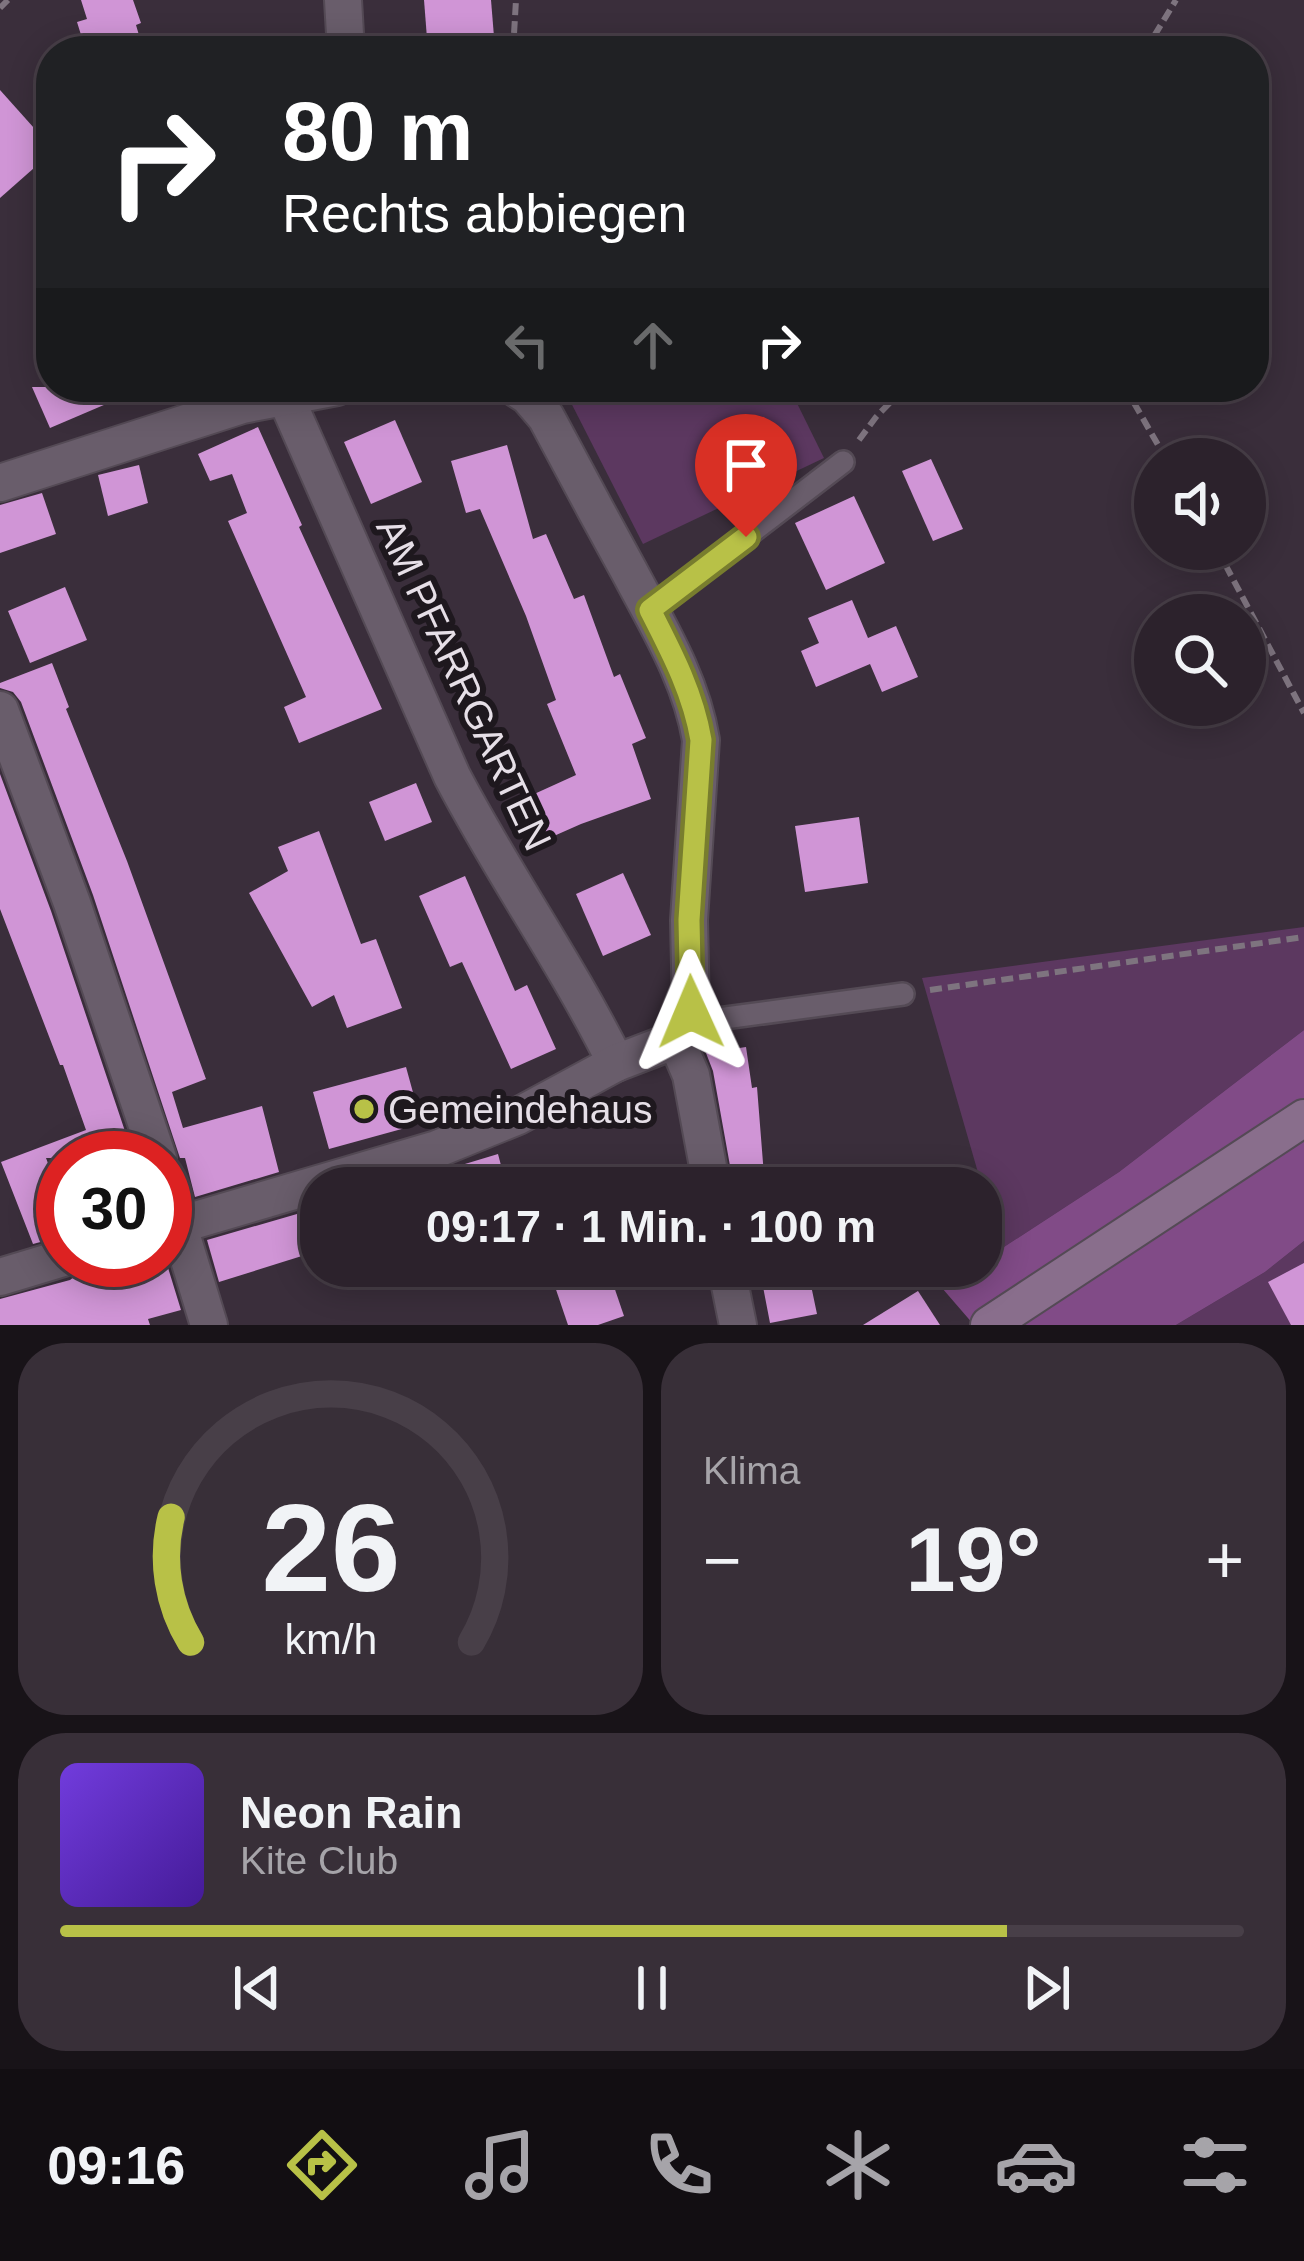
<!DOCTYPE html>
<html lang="de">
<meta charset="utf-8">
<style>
:root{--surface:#2c222c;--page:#382f38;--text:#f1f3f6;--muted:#a6a4a9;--line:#483f48;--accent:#b8c147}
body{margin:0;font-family:Arial,sans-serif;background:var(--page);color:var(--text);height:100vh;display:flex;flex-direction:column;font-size:45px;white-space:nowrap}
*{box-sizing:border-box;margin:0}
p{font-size:39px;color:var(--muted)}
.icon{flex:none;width:66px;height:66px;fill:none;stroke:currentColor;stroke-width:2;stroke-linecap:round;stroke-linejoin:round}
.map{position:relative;height:1325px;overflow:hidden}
.panel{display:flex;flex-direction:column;gap:18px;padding:18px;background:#181318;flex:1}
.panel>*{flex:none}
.hud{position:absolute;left:36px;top:36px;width:1233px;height:366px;border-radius:48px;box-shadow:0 6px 30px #0003,0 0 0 3px var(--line);background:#202124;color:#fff;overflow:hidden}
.buttons{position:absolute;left:1134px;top:438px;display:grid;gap:24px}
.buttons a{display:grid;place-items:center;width:132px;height:132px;border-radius:50%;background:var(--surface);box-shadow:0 6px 30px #0003,0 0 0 3px var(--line);font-size:60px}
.speed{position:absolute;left:36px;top:1131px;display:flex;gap:24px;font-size:60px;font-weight:700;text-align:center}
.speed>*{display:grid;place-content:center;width:156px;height:156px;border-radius:50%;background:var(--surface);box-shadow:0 6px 30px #0003,0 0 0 3px var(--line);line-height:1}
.speed .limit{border:18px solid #d22;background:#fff;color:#111}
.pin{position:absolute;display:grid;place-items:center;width:102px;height:102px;color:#fff;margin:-123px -51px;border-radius:50% 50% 50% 0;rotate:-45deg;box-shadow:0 0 12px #0007}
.pin .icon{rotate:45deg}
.me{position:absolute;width:132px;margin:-66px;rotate:359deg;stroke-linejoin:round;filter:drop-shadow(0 0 9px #0008)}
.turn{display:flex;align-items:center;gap:42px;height:252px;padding:0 48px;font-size:54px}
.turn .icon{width:156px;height:156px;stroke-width:2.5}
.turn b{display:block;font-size:84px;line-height:102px}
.lanes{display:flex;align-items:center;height:114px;padding:0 48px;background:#0003;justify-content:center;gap:60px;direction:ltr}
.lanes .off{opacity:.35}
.big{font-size:90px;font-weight:800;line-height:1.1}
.panel .widget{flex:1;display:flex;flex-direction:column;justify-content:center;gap:18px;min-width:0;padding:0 42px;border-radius:48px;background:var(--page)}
.panel .dial{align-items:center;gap:0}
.dial svg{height:312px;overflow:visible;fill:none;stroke:var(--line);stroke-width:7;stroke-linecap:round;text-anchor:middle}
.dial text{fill:var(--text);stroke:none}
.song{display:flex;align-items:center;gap:36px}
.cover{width:144px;height:144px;border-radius:18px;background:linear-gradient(135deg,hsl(260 70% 55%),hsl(260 70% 35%))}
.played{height:12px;border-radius:6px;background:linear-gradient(90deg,var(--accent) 80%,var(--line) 80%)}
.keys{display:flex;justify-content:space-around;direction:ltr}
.heat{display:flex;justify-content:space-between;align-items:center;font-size:66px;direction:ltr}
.panel .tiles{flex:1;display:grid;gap:18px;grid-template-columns:1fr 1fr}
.widget:last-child{grid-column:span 2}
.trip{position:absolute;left:300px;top:1167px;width:702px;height:120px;border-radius:48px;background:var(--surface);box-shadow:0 6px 30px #0003,0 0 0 3px var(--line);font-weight:800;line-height:120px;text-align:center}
.menu{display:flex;height:192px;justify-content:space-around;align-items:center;background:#120e12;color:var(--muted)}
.menu .icon{width:84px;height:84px}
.menu .current{color:var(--accent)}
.menu b{font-size:54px;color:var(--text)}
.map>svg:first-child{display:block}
.green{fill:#5c3860}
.forest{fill:#814b87}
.building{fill:#d095d6}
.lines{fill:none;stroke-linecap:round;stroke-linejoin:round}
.lane-casing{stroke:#544a55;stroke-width:26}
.street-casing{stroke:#544a55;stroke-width:40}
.secondary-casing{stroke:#544a55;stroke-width:40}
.path{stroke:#7e747f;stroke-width:6;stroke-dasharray:12 6;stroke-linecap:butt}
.lane{stroke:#695d6b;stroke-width:21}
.street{stroke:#695d6b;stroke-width:36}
.secondary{stroke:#896e8c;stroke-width:36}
.route-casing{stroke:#787d2e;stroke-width:30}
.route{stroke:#b8c147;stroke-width:21}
.poi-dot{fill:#b8c147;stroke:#1e181e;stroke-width:4.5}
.labels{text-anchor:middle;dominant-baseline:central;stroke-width:12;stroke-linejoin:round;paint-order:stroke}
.street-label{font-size:39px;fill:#e6dfe7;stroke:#1e181e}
.poi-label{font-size:39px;fill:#e6dfe7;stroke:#1e181e;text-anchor:start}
</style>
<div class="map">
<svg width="1304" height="1325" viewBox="0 0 1304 1325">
<rect width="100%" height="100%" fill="#3a2e3b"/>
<!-- green -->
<g class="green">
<polygon points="563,387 789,387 824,458 643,544"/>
<polygon points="1304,927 1304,1030 1119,1172 981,1262 981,1188 972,1188 981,1183 922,978"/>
<polygon points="1304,1241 1304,1325 1176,1325 1265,1272"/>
</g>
<!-- forest -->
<polygon class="forest" points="1304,1030 1304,1241 1265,1272 1176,1325 974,1325 942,1288 975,1266 981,1266 981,1262 1119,1172"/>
<!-- building -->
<g class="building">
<polygon points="81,0 133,0 141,23 136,25 141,42 112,51 86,51 77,22 87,19"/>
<polygon points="424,0 491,0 495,49 428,51"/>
<polygon points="0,90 51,147 51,153 0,198"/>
<polygon points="32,387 146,387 50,428"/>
<polygon points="395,420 422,482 371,504 344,442"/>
<polygon points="258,427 302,525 299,527 382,709 299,743 284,707 306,697 228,521 247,513 232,474 210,481 198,454"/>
<polygon points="507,445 533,539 546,534 574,599 584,595 614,677 620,674 646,738 632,744 651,799 581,824 529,847 510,805 576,775 547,704 556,700 526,616 480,509 466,513 451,461"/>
<polygon points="931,459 963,529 933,541 902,471"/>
<polygon points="139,465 148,503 108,516 98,475"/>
<polygon points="42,493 56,534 0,553 0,505"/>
<polygon points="854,496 885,563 826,590 795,523"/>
<polygon points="65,587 87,640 30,663 8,611"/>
<polygon points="852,600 868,638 896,626 918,677 882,692 870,664 816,687 801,651 819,643 808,618"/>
<polygon points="52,663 69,707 66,709 127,861 206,1079 172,1092 183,1128 262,1106 279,1172 195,1197 185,1158 180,1158 93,895 21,702 13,692 0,688 0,683"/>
<polygon points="0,774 51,911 134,1158 46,1158 63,1203 63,1236 33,1244 1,1162 86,1130 63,1065 60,1065 0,909"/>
<polygon points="416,783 432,822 385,841 369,802"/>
<polygon points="859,817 868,883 805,892 795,826"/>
<polygon points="319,831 361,944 376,939 402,1008 347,1028 334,995 312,1007 249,893 288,871 278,847"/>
<polygon points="623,873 651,935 603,956 576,894"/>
<polygon points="465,876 515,991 527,985 556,1049 511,1069 462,962 450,967 419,896"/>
<polygon points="746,1047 752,1088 757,1087 765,1188 734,1188 713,1071 706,1053"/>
<polygon points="406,1067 417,1107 404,1111 409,1127 329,1149 313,1092"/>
<polygon points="498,1154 507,1188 402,1188 402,1183"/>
<polygon points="321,1207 321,1250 219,1282 207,1240"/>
<polygon points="165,1258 181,1310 148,1319 150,1325 0,1325 0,1299 70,1280 78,1274 84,1264 99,1260"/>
<polygon points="1304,1263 1304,1325 1291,1325 1268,1282"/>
<polygon points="548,1266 607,1266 624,1316 598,1325 568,1325"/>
<polygon points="759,1266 799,1266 799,1272 808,1271 817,1314 770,1323"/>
<polygon points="918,1291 940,1325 863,1325"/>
</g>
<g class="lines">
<!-- lane casing -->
<g class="lane-casing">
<g id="lane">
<polyline points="650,610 843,462"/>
<polyline points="688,1023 903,994"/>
</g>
</g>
<!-- street casing -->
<g class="street-casing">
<g id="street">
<polyline points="343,0 346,51"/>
<path d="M514,387L528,396L546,417C573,468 601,520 629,571C658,626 691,679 701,740L689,920L691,1012L684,1032L676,1040L691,1075L712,1188"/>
<path d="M285,396L452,776C503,874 567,964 616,1063"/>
<polyline points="0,483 242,405 337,387"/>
<polyline points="0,710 72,903 158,1158"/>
<polyline points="165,1181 209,1325"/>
<polyline points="165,1229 437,1149 518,1116 616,1063 676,1040"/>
<polyline points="726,1266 738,1325"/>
<polyline points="0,1277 63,1258"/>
</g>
</g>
<!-- secondary casing -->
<g class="secondary-casing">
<polyline id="secondary" points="989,1325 1304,1118"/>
</g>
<!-- path -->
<g class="path">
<polyline points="0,8 8,0"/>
<polyline points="513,51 516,0"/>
<polyline points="1145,51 1176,0"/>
<polyline points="1125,387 1166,459"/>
<polyline points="859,440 876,417 905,387"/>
<polyline points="1217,549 1304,713"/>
<polyline points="930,990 1304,937"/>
</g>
<!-- lane -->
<use href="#lane" class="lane"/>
<!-- street -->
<use href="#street" class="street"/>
<!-- secondary -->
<use href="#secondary" class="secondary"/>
</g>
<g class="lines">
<!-- route casing -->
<g class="route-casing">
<path id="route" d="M691,1012L689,920L701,740C693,693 672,653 650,610L746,537"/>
</g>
<!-- route -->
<use href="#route" class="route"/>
</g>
<!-- markers -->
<circle class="poi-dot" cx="364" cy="1109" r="12"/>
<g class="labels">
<!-- street labels -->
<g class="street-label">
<text transform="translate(464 684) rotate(65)">AM PFARRGARTEN</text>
</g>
<!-- poi labels -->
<g class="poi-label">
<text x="388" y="1109">Gemeindehaus</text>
</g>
</g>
</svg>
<div class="buttons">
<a><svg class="icon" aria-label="sound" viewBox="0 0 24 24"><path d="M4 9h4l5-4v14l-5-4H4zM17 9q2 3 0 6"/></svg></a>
<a><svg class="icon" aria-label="search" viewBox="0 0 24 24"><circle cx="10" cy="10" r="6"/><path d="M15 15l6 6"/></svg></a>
</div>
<div class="speed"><div class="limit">30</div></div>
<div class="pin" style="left:746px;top:537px;background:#d93025"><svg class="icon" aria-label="arrive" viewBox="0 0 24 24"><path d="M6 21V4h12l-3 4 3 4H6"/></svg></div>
<svg class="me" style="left:691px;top:1012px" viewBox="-20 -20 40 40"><path d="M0-17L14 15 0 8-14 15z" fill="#b8c147" stroke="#fff" stroke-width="4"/></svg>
<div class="trip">09:17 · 1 Min. · 100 m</div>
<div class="hud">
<div class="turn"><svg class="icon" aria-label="right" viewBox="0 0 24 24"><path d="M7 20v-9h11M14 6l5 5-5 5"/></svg><div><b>80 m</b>Rechts abbiegen</div></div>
<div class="lanes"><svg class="icon off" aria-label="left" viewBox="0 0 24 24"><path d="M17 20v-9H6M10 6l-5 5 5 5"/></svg><svg class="icon off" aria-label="ahead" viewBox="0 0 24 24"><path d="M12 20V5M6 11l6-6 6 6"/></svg><svg class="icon" aria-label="right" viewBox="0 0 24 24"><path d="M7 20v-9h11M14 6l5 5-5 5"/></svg></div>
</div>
</div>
<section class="panel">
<div class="tiles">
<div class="widget dial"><svg viewBox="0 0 100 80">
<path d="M14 69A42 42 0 1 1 86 69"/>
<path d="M14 69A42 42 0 0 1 9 37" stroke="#b8c147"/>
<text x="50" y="56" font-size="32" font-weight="700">26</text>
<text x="50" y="72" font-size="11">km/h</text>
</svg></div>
<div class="widget"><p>Klima</p>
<div class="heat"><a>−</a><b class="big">19°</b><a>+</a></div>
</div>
<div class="widget">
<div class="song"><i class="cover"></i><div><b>Neon Rain</b><p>Kite Club</p></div></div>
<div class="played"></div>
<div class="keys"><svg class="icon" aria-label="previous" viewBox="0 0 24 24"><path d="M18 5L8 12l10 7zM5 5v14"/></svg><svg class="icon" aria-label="pause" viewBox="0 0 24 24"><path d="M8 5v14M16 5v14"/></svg><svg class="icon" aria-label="next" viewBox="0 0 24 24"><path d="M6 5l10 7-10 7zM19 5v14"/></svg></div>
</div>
</div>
</section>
<nav class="menu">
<b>09:16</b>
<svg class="icon current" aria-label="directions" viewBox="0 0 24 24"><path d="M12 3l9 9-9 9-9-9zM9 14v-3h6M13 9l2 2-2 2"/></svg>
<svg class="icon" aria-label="music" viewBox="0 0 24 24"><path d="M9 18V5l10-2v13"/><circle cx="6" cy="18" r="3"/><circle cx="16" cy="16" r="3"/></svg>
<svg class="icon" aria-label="phone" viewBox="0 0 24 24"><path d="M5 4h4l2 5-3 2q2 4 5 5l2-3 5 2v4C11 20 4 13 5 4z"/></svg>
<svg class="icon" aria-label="climate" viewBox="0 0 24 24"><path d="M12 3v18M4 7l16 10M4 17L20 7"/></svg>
<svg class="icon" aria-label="car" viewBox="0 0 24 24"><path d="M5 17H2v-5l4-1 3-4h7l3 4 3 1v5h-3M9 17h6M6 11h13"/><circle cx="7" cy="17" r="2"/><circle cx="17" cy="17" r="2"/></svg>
<svg class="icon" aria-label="filters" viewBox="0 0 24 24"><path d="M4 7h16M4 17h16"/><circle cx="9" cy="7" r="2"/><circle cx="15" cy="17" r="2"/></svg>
</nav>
